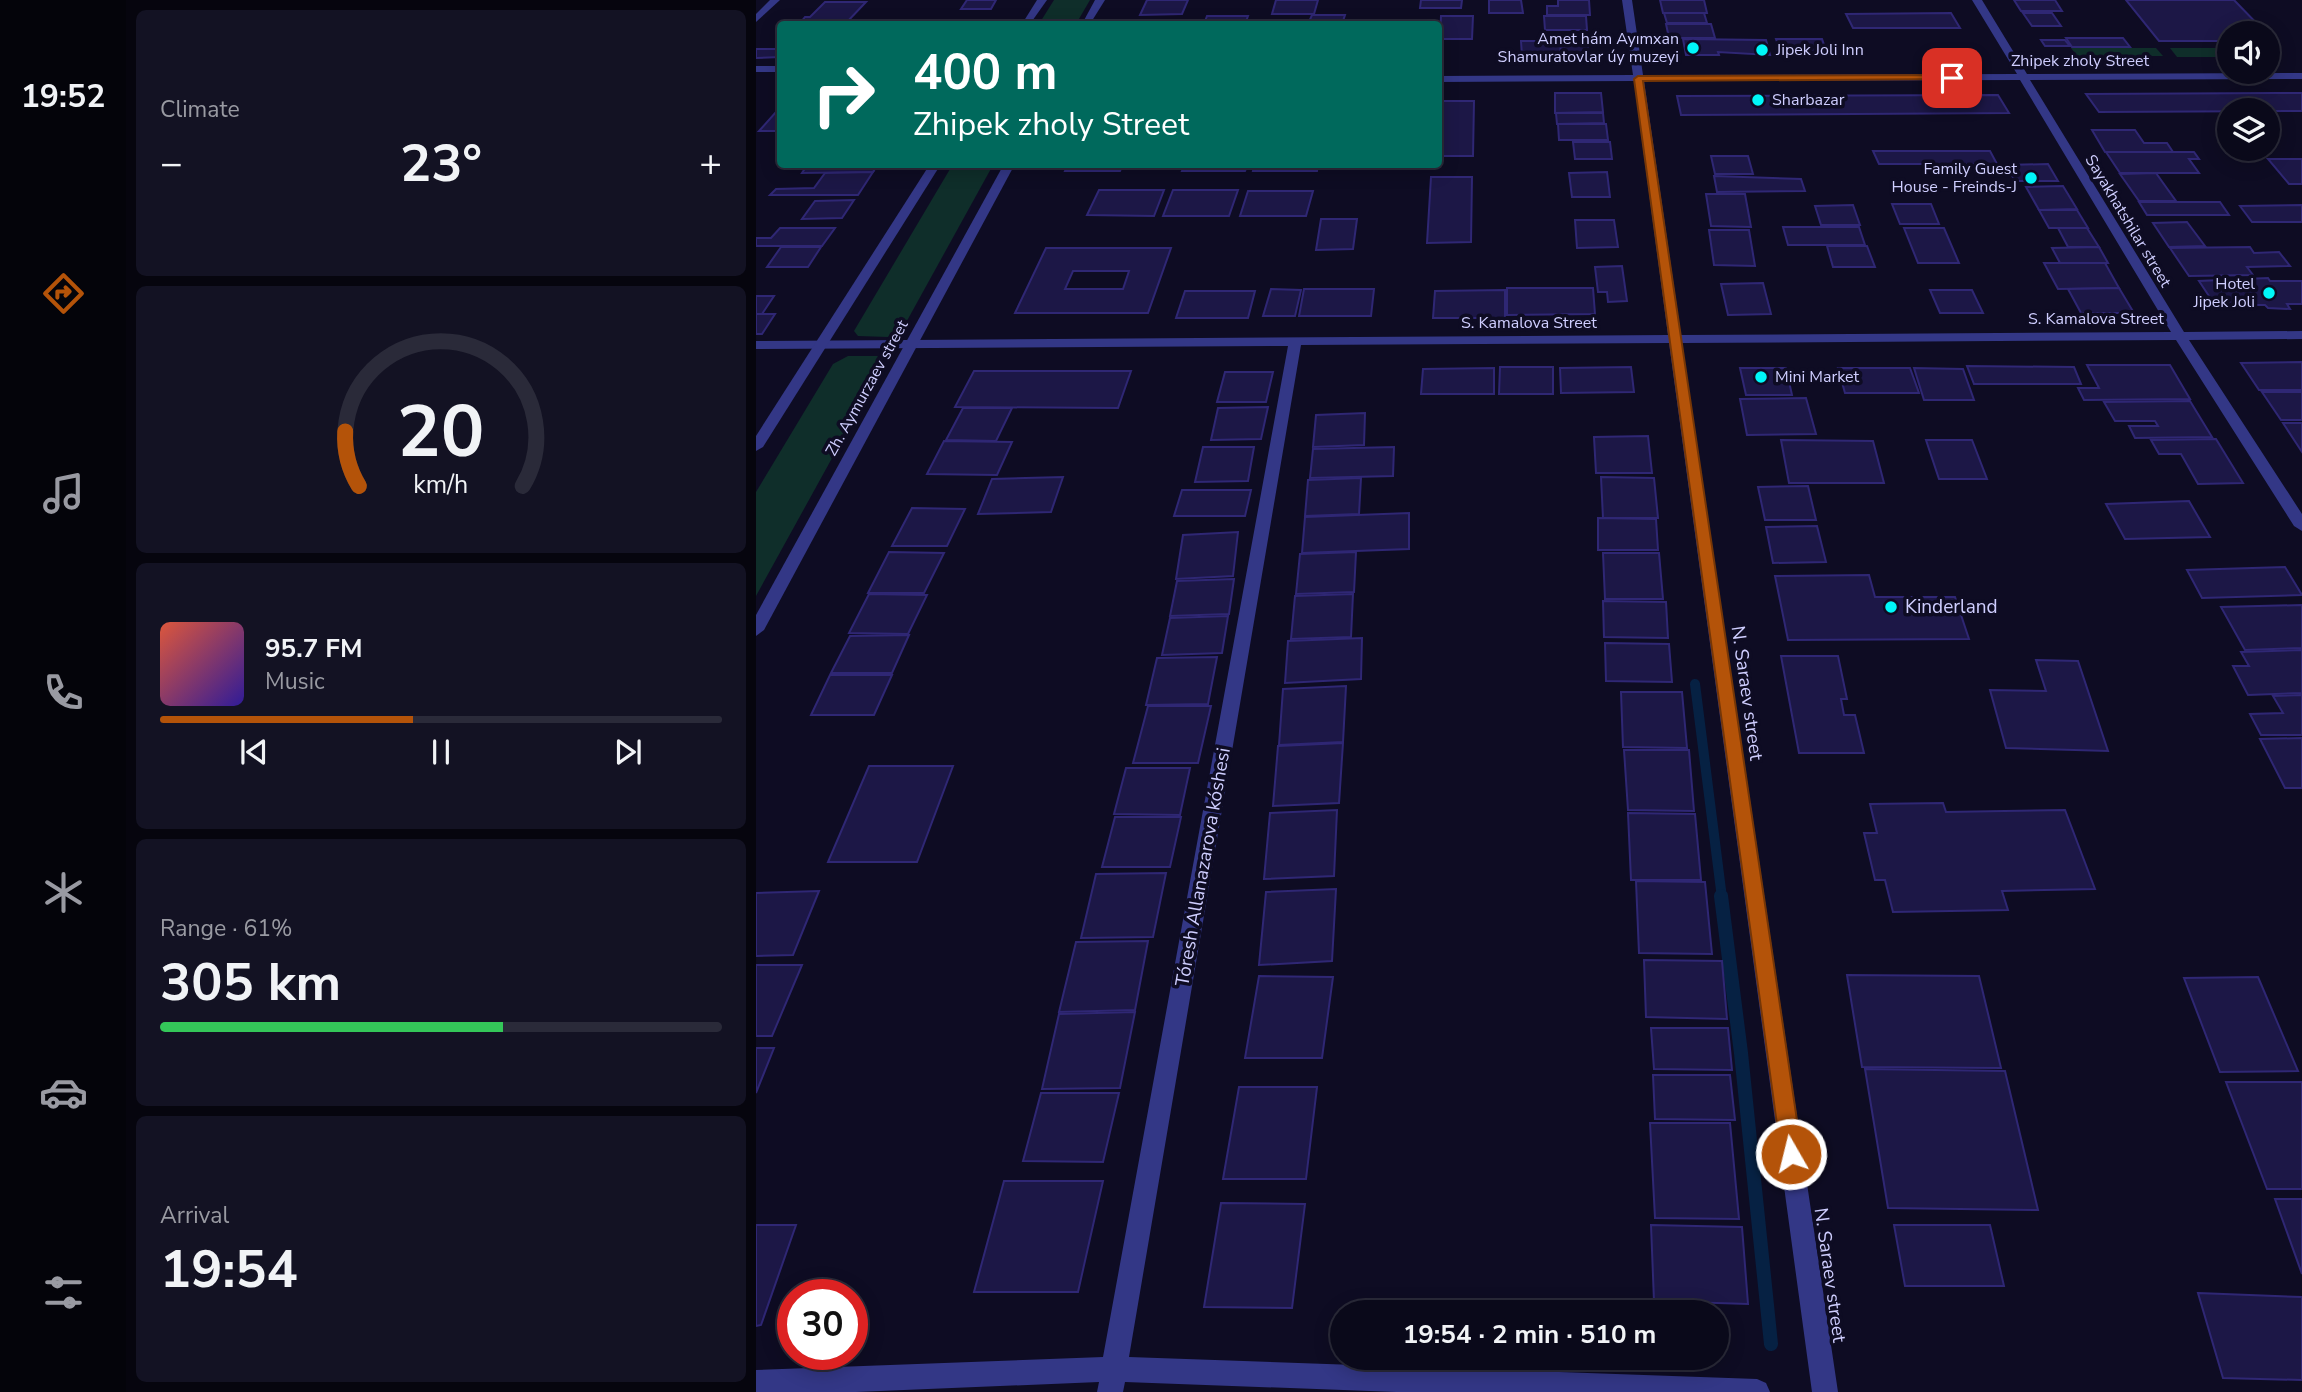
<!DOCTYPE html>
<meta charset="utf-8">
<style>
:root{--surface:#0a091a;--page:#131223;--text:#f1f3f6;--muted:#999aa2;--line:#2a2a39;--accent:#b45309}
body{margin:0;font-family:"Nunito Sans",sans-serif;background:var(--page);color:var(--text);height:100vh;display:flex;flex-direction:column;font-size:26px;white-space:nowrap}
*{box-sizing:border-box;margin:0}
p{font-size:23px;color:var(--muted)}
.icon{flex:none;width:38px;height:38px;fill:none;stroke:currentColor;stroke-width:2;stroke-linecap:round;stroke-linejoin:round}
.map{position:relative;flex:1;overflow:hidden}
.drawer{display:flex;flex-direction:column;gap:10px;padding:10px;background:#06050e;width:630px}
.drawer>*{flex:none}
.hud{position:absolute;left:21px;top:21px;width:665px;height:147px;border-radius:7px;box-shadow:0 4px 18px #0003,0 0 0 2px var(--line);background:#00695c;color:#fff;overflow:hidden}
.fabs{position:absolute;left:1461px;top:21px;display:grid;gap:14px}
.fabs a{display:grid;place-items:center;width:63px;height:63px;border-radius:50%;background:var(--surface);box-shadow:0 4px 18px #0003,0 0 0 2px var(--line);font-size:35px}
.speed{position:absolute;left:21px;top:1279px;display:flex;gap:14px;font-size:35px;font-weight:700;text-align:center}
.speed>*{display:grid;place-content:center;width:91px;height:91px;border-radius:50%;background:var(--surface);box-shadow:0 4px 18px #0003,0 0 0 2px var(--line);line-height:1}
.speed .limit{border:10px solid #d22;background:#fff;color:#111}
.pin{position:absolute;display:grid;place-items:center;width:60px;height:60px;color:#fff;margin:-30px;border-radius:14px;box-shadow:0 4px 10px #0006}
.me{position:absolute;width:77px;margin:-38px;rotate:352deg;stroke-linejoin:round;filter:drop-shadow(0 0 5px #0008)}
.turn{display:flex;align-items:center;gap:24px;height:147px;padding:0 21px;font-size:32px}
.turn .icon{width:91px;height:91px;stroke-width:2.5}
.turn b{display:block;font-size:49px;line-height:60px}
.big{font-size:52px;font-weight:700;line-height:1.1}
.drawer .card{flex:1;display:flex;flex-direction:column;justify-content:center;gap:10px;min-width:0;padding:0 24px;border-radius:10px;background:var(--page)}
.drawer .dial{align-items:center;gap:0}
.dial svg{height:182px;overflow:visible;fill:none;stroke:var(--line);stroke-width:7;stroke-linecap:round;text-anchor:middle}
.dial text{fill:var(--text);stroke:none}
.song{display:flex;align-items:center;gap:21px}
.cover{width:84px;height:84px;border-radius:10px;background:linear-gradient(135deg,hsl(10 70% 55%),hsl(250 70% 35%))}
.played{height:7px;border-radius:4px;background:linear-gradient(90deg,var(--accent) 45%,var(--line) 45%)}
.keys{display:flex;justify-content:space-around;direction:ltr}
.heat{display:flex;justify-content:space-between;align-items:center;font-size:38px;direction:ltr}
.charge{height:10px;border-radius:5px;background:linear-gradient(90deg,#34c759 61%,var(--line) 0)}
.trip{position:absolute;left:574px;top:1300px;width:399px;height:70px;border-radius:35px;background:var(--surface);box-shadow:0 4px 18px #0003,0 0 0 2px var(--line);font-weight:700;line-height:70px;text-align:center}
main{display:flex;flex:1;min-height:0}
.tabs{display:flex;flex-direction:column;width:126px;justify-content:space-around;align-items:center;background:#04040a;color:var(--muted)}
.tabs .icon{width:49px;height:49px}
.tabs .selected{color:var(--accent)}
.tabs b{font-size:32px;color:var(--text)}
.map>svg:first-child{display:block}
.green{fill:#0f2e2a}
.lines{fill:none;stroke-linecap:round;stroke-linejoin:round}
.stream-far1{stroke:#062143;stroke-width:10}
.stream{stroke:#062143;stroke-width:14}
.building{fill:#1c1746;stroke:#2f2774;stroke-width:2;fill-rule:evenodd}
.minor{fill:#333786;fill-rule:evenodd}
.tertiary{fill:#333786;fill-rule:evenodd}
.route{fill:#b45309;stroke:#753606;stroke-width:2}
.poi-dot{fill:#00f7f9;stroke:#0e0c23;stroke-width:2.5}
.labels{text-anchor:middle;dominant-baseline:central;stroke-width:7;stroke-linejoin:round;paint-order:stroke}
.far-poi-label{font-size:16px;fill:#cfceff;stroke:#0e0c23;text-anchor:end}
.far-street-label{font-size:16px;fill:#cfceff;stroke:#0e0c23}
.poi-label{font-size:19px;fill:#cfceff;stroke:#0e0c23;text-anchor:start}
.street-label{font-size:19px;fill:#cfceff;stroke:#0e0c23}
</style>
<main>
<nav class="tabs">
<b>19:52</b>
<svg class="icon selected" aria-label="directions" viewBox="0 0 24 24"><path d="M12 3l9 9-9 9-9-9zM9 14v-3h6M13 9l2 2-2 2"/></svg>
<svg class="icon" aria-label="music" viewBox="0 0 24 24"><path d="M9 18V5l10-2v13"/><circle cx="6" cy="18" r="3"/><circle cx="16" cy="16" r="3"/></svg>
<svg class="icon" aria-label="phone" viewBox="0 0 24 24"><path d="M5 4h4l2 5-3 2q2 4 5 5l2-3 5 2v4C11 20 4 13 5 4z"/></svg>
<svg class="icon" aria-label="climate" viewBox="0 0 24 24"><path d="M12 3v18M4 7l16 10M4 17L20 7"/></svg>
<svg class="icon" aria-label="car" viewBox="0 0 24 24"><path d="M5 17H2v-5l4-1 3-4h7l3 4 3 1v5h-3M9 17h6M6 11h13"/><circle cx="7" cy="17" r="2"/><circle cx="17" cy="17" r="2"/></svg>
<svg class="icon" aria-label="filters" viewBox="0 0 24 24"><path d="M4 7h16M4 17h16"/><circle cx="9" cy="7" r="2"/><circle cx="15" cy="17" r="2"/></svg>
</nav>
<section class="drawer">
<div class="card"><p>Climate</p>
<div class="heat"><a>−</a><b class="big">23°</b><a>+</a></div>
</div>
<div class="card dial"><svg viewBox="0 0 100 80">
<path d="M14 69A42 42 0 1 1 86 69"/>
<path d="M14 69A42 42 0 0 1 8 45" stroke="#b45309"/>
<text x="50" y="56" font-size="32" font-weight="700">20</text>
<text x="50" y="72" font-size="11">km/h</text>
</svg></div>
<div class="card">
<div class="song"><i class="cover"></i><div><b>95.7 FM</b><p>Music</p></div></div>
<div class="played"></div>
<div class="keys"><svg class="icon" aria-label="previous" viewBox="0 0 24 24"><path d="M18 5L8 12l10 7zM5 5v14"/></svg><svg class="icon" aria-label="pause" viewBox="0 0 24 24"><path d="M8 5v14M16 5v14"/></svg><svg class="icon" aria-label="next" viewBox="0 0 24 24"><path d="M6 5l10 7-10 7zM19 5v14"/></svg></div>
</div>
<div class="card"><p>Range · 61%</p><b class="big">305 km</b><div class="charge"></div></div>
<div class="card"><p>Arrival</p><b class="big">19:54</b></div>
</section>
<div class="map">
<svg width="1546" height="1392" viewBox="0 0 1546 1392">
<rect width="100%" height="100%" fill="#0e0c23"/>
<!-- green -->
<g class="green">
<polygon points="298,0 334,0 320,24 283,24"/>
<polygon points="1315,48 1400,48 1407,56 1321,56"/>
<polygon points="1414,48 1473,48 1473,57 1421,57"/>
<polygon points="197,164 237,165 147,328 132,337 102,336 98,331"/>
<polygon points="92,356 121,356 129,362 0,596 0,492 77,364"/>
</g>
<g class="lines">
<!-- stream-far1 -->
<polyline class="stream-far1" points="939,684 966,898"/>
<!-- stream -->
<polyline class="stream" points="965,896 985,1053 1015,1344"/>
</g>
<!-- building -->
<g class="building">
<polygon points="211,0 240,0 235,9 205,9"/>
<polygon points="391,0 432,0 426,14 384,15"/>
<polygon points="520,0 562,0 558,14 516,14"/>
<polygon points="665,0 706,0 705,8 664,8"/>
<polygon points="733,0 765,0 767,13 733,13"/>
<polygon points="802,0 833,0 834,15 791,15 791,6 802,6"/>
<polygon points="904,0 948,0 951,13 907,13"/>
<polygon points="1258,0 1299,0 1306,11 1265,11"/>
<polygon points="1370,0 1478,0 1510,33 1474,33 1474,41 1403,41"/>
<polygon points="69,2 110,2 91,22 45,22 49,17 54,17"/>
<polygon points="908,13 948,13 951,23 911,23"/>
<polygon points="1195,13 1204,28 1097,28 1090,14"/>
<polygon points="1267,13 1296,13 1305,26 1276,26"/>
<polygon points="556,15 589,15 586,24 552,24"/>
<polygon points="451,16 492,16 489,24 448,24"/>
<polygon points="685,16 717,16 716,39 684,39"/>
<polygon points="788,16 830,16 831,30 789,30"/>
<polygon points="910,24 955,24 959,38 913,38"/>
<polygon points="1310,38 1367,38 1374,47 1316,47"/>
<polygon points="927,39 1010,40 1014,55 962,52 963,55 930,55"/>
<polygon points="1020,39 1066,39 1072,56 1026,56"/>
<polygon points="1285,40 1309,40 1314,46 1289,46"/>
<polygon points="765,41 804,41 805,56 766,56"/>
<polygon points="805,42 831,42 833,54 806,54"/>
<polygon points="0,49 24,49 24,57 0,58"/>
<polygon points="799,93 845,93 847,112 799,113"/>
<polygon points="1520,93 1546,93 1546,111 1343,112 1330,94"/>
<polygon points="1242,95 1253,113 925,115 921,96"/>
<polygon points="682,101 718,101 717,156 682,156"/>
<polygon points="20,112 24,112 24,128 22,131 3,131"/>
<polygon points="800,113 847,113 848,123 801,124"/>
<polygon points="802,124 850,124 852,140 803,140"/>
<polygon points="1336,130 1379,130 1388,143 1411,143 1417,152 1349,152"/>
<polygon points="817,142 854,142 856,159 819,159"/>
<polygon points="1117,151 1234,151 1241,164 1123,164"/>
<polygon points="1350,152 1438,152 1443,159 1433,159 1443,173 1364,173"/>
<polygon points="955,156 992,156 997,174 959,174"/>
<polygon points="1512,159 1546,159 1546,184 1533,184"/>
<polygon points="52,164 122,164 117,172 46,173"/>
<polygon points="312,164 367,164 364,171 309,171"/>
<polygon points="429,164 492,164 489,171 426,171"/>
<polygon points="499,164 562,164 561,171 497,171"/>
<polygon points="587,164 624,164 623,169 586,169"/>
<polygon points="1292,164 1302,181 1259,181 1250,165"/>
<polygon points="117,172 102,195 14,195 20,189 58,188 69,173"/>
<polygon points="851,172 854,197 816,197 813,173"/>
<polygon points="1400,173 1420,201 1383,201 1364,174"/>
<polygon points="958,176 1045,179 1049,191 961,192"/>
<polygon points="675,177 716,177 715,242 671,243"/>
<polygon points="1307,186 1321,209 1283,210 1270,187"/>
<polygon points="343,190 408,190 398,216 331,215"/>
<polygon points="417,190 482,190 473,216 407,216"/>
<polygon points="492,191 557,191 550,216 484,216"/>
<polygon points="950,194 989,194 995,227 955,226"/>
<polygon points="98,200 86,218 46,219 59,201"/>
<polygon points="1383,202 1464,202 1473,215 1391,215"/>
<polygon points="1136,204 1175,204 1183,224 1144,224"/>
<polygon points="1097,205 1104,225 1065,225 1059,206"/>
<polygon points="1546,205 1546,222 1496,222 1484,206"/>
<polygon points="1283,210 1321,210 1332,228 1293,228"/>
<polygon points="565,219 601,219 597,249 560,250"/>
<polygon points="819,220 858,220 862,247 821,248"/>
<polygon points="1431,222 1449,246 1413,247 1397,223"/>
<polygon points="1027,227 1103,227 1109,245 1032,245"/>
<polygon points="24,228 79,228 66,246 0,246 0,238 15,238"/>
<polygon points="1148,228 1188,228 1203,263 1162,263"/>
<polygon points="1302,228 1331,228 1343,247 1312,247"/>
<polygon points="953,230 993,230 999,266 958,265"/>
<polygon points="1071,246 1111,246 1119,267 1077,267"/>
<polygon points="25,247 65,247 52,267 11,267"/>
<polygon points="1343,247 1352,263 1304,263 1296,248"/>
<polygon points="1494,247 1498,253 1523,252 1534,266 1491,267 1497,275 1433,276 1414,248"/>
<path d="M290,248H415L392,313H259ZM317,271H373L367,289H309Z"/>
<polygon points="1288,263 1349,263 1363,288 1302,289"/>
<polygon points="866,266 871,301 852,302 851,292 842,292 839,267"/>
<polygon points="1512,278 1514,281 1546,281 1546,304 1531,304 1534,309 1512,308 1509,305 1459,305 1443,281"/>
<polygon points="1007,283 1015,314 972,315 965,284"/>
<polygon points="751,288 837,288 839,314 751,315"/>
<polygon points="1363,288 1378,313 1325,313 1312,289"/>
<polygon points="515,289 545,290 539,316 507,316"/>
<polygon points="548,289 618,289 615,316 543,316"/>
<polygon points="749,290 749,318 677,318 679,291"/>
<polygon points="1174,290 1216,290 1227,313 1184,313"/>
<polygon points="429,291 499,291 492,318 420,318"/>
<polygon points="0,296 18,296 6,314 0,314"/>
<polygon points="0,314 19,314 6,334 0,334"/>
<polygon points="1546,362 1546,390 1503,390 1485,363"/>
<polygon points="1331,365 1414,365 1434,399 1328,400 1322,388 1343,388"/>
<polygon points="1211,366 1318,367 1325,384 1218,384"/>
<polygon points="744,367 797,367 797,394 743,394"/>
<polygon points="875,367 878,392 805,393 804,368"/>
<polygon points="738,368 738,394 665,394 667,369"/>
<polygon points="984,368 1030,368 1036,395 990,395"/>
<polygon points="1082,368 1154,368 1163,393 1089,393"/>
<polygon points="1158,368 1207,369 1218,400 1168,400"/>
<polygon points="218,371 375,371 362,408 199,407"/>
<polygon points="469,372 517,372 510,402 461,402"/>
<polygon points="1506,392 1546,392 1546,420 1525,420"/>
<polygon points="1050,398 1060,434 991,435 984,399"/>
<polygon points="1434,401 1456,437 1379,438 1373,426 1402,426 1399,421 1359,421 1348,402"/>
<polygon points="512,407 505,439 455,440 462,408"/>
<polygon points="207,408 256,408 240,441 190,440"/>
<polygon points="609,413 608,445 557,447 560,415"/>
<polygon points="1527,423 1546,423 1546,452"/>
<polygon points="892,436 896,473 840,473 838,437"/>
<polygon points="1460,439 1487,483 1442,484 1425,454 1403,454 1395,440"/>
<polygon points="1025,440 1117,441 1128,483 1033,483"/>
<polygon points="1170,440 1216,440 1231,479 1183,479"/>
<polygon points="188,441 256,442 241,475 171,474"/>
<polygon points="447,447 498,447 492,481 439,482"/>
<polygon points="638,447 637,476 554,478 557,449"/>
<polygon points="307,477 295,512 222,514 236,479"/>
<polygon points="845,477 898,478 902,518 847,518"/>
<polygon points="605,478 603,514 549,516 552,480"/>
<polygon points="1052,486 1060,520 1009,520 1002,487"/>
<polygon points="426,490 495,490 489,516 418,516"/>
<polygon points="1433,501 1454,537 1369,539 1350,504"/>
<polygon points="156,508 209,509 191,546 136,546"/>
<polygon points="653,513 653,549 546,553 549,517"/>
<polygon points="842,518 900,519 902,550 842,550"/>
<polygon points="1061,526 1070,562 1017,563 1010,527"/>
<polygon points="482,532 477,576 420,579 427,535"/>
<polygon points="133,552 188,553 168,593 112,593"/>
<polygon points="600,552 598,592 540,594 544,554"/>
<polygon points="847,553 903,553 907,599 849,599"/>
<polygon points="1529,567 1546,595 1446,598 1431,570"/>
<polygon points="1113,575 1119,597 1199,597 1213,639 1032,640 1019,576"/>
<polygon points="478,579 473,614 414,616 421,581"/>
<polygon points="113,594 171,595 152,634 93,633"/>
<polygon points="597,594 595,637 535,639 539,596"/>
<polygon points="847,601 910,602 912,638 848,637"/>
<polygon points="1546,605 1546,648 1489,650 1465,607"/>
<polygon points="472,616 466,653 406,655 414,618"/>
<polygon points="153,635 136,673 75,673 94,636"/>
<polygon points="606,638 605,679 529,683 532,641"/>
<polygon points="849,643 913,644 916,682 850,681"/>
<polygon points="1546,650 1546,693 1492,695 1477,666 1493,666 1485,652"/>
<polygon points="1025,656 1082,656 1091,699 1085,699 1088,715 1099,715 1108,753 1043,753"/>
<polygon points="461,657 452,704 390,705 401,658"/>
<polygon points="1280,660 1322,661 1352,751 1250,748 1234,690 1290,691"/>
<polygon points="74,675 136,675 118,715 55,715"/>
<polygon points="590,686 587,742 523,745 527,689"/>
<polygon points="865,692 926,692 931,748 867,747"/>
<polygon points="1546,695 1546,735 1505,735 1494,714 1527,713 1517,696"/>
<polygon points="392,706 455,706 442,763 377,763"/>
<polygon points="1546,738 1546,788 1529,788 1504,739"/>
<polygon points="587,743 583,803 517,806 522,746"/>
<polygon points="868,750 933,750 938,811 872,810"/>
<polygon points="113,766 197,766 161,862 72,862"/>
<polygon points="370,768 434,768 424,815 358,814"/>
<polygon points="1187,803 1190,812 1309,810 1339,889 1246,891 1252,910 1137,912 1129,880 1119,880 1108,833 1121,833 1114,804"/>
<polygon points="581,810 578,876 508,879 514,813"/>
<polygon points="872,813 939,814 945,880 875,880"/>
<polygon points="359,817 425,817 414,867 346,867"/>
<polygon points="410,873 397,937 325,938 340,874"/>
<polygon points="880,881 949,882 956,954 883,953"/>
<polygon points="580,889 576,961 503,965 510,892"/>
<polygon points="63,891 37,955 0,956 0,893"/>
<polygon points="392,941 379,1010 303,1012 320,942"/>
<polygon points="888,960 966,961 971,1019 890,1017"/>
<polygon points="0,965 46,965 16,1036 0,1036"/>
<polygon points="1091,975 1223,976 1245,1068 1106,1067"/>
<polygon points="503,976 577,977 566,1058 489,1058"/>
<polygon points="1502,977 1542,1071 1464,1072 1428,978"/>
<polygon points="379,1012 364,1088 286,1089 303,1014"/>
<polygon points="895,1028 972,1028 976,1070 898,1069"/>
<polygon points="0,1048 18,1048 0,1093"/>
<polygon points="1109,1069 1249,1071 1282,1210 1132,1208"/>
<polygon points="897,1075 974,1075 979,1120 899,1119"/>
<polygon points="1470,1082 1546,1082 1546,1189 1511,1189"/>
<polygon points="483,1087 561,1087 550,1179 467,1179"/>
<polygon points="285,1093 363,1093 347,1162 267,1161"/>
<polygon points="894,1123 974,1123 983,1219 899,1218"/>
<polygon points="248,1181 347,1181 322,1292 218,1292"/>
<polygon points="1519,1199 1546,1199 1546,1274"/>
<polygon points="465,1203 549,1204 536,1308 448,1307"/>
<polygon points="0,1225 40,1225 5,1325 0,1326"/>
<polygon points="895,1225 986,1227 992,1304 898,1301"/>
<polygon points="1138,1225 1234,1225 1248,1286 1149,1286"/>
<polygon points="1442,1293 1546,1297 1546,1380 1467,1378"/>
</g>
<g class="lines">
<!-- minor -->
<g class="minor">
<polygon points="14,0 24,0 0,22 0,14"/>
<path d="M866,0H876L887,75L1261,74L1216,0H1226L1271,74L1546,73V79L1274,80L1428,332L1546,331V339L1433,340L1546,514V531L1538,526L1420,340L926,343L1082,1392H1056L913,343L545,345L373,1357L1001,1379L1010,1383L1014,1392H640L369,1382L367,1392H341L343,1382L100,1392H0V1370L347,1357L532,346L0,349V341L912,335L878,81L682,82V76L877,75ZM1264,80L1415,332L925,335L888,81Z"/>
<rect x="0" y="66" width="24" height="6"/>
</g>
<!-- tertiary -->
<g class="tertiary">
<polygon points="281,0 291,0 274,24 266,24"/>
<polygon points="339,0 349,0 334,24 326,24"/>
<polygon points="174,164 185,164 7,447 0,451 0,436"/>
<polygon points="248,164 259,164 8,630 0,636 0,615"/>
</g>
</g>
<!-- route -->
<polygon class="route" points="1196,75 1199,76 1199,79 887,81 1046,1154 1043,1161 1035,1163 1028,1161 1025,1154 878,79 882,76"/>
<!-- markers -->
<g class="poi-dot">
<circle cx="937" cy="48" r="7"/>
<circle cx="1006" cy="50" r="7"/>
<circle cx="1002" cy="100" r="7"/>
<circle cx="1275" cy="178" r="7"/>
<circle cx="1513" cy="293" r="7"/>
<circle cx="1005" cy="377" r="7"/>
<circle cx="1135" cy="607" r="7"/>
</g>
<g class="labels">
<!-- far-poi labels -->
<g class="far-poi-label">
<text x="923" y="39">Amet hám Ayımxan<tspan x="923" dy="18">Shamuratovlar úy muzeyi</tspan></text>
<text x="1020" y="50" text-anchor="start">Jipek Joli Inn</text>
<text x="1016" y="100" text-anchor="start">Sharbazar</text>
<text x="1261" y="169">Family Guest<tspan x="1261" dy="18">House - Freinds-J</tspan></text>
<text x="1499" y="284">Hotel<tspan x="1499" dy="18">Jipek Joli</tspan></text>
<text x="1019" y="377" text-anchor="start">Mini Market</text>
</g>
<!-- far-street labels -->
<g class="far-street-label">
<text x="1324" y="61">Zhipek zholy Street</text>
<text transform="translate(1372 221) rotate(59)">Sayakhatshilar street</text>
<text x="1340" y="319">S. Kamalova Street</text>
<text x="773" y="323">S. Kamalova Street</text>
<text transform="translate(111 388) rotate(-61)">Zh. Aymurzaev street</text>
</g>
<!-- poi labels -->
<g class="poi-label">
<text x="1149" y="607">Kinderland</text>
</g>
<!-- street labels -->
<g class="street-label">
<text transform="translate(991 693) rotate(82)">N. Saraev street</text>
<text transform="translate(447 867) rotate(-80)">Tóresh Allanazarova kóshesi</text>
<text transform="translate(1074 1275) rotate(82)">N. Saraev street</text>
</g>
</g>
</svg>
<div class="fabs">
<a><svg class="icon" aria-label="sound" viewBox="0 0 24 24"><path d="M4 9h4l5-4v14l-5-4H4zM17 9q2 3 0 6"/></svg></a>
<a><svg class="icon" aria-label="layers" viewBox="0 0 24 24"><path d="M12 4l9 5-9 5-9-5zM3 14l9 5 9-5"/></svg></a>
</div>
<div class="speed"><div class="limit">30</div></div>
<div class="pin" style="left:1196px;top:78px;background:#d93025"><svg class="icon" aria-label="arrive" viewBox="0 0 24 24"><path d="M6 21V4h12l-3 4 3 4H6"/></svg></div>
<svg class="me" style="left:1035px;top:1154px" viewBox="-20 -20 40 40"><circle r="17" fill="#b45309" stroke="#fff" stroke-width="3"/><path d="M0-11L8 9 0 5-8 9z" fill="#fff"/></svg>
<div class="trip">19:54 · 2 min · 510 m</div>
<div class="hud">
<div class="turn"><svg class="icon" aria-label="right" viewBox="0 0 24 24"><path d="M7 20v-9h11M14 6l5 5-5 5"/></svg><div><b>400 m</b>Zhipek zholy Street</div></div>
</div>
</div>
</main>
